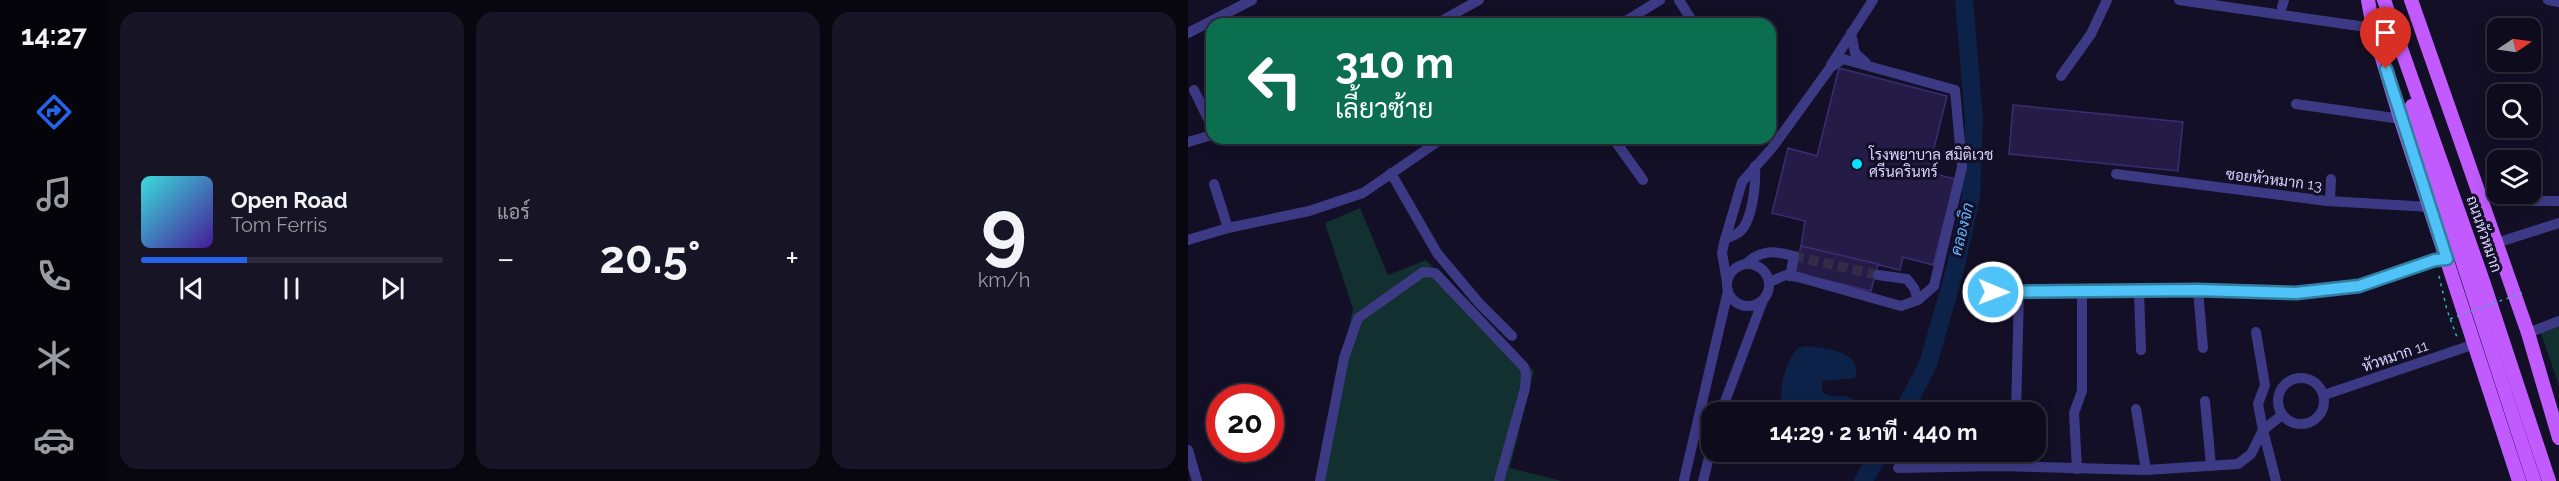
<!DOCTYPE html>
<html lang="th">
<meta charset="utf-8">
<style>
:root{--surface:#0e0b1c;--page:#171425;--text:#f1f3f6;--muted:#9b9ba3;--line:#2e2b3b;--accent:#2563eb}
body{margin:0;font-family:Raleway,Sarabun,sans-serif;background:var(--page);color:var(--text);height:100vh;display:flex;flex-direction:column;font-size:22px;white-space:nowrap}
*{box-sizing:border-box;margin:0}
p{font-size:20px;color:var(--muted)}
.icon{flex:none;width:33px;height:33px;fill:none;stroke:currentColor;stroke-width:2;stroke-linecap:round;stroke-linejoin:round}
.map{position:relative;flex:1;overflow:hidden}
.drawer{display:flex;flex-direction:column;gap:12px;padding:12px;background:#08060f;width:1080px}
.drawer>*{flex:none}
.banner{position:absolute;left:18px;top:18px;width:570px;height:126px;border-radius:18px;box-shadow:0 3px 15px #0003,0 0 0 2px var(--line);background:#0b6e4f;color:#fff;overflow:hidden}
.needle{width:39px;rotate:77deg}
.fabs{position:absolute;left:1299px;top:18px;display:grid;gap:12px}
.fabs a{display:grid;place-items:center;width:54px;height:54px;border-radius:12px;background:var(--surface);box-shadow:0 3px 15px #0003,0 0 0 2px var(--line);font-size:30px}
.speed{position:absolute;left:18px;top:384px;display:flex;gap:12px;font-size:30px;font-weight:700;text-align:center}
.speed>*{display:grid;place-content:center;width:78px;height:78px;border-radius:50%;background:var(--surface);box-shadow:0 3px 15px #0003,0 0 0 2px var(--line);line-height:1}
.speed .limit{border:9px solid #d22;background:#fff;color:#111}
.pin{position:absolute;display:grid;place-items:center;width:51px;height:51px;color:#fff;margin:-62px -26px;border-radius:50% 50% 50% 0;rotate:-45deg;box-shadow:0 0 6px #0007}
.pin .icon{rotate:45deg}
.me{position:absolute;width:66px;margin:-33px;rotate:91deg;stroke-linejoin:round;filter:drop-shadow(0 0 4px #0008)}
.turn{display:flex;align-items:center;gap:21px;height:126px;padding:0 30px;font-size:27px}
.turn .icon{width:78px;height:78px;stroke-width:2.5}
.turn b{display:block;font-size:42px;line-height:51px}
.big{font-size:45px;font-weight:700;line-height:1.1}
.drawer .tile{flex:1;display:flex;flex-direction:column;justify-content:center;gap:9px;min-width:0;padding:0 21px;border-radius:18px;background:var(--page)}
.drawer .dial{align-items:center;gap:0}
.dial b{font-size:78px;line-height:1}
.song{display:flex;align-items:center;gap:18px}
.cover{width:72px;height:72px;border-radius:9px;background:linear-gradient(135deg,hsl(180 70% 55%),hsl(260 70% 35%))}
.played{height:6px;border-radius:3px;background:linear-gradient(90deg,var(--accent) 35%,var(--line) 35%)}
.keys{display:flex;justify-content:space-around;direction:ltr}
.heat{display:flex;justify-content:space-between;align-items:center;font-size:33px;direction:ltr}
.drawer .tiles{flex:1;display:grid;gap:12px;grid-template-columns:repeat(3,1fr)}
.trip{position:absolute;left:513px;top:402px;width:345px;height:60px;border-radius:18px;background:var(--surface);box-shadow:0 3px 15px #0003,0 0 0 2px var(--line);font-weight:700;line-height:60px;text-align:center}
main{display:flex;flex:1;min-height:0}
.tabs{display:flex;flex-direction:column;width:108px;justify-content:space-around;align-items:center;background:#06040b;color:var(--muted)}
.tabs .icon{width:42px;height:42px}
.tabs .selected{color:var(--accent)}
.tabs b{font-size:27px;color:var(--text)}
.map>svg:first-child{display:block}
.green{fill:#12302f}
.water{fill:#0c2248}
.lines{fill:none;stroke-linecap:round;stroke-linejoin:round}
.river{stroke:#0c2248;stroke-width:18}
.building{fill:#241b47;stroke:#3b2d73;stroke-width:1.5}
.minor-tunnel{stroke:#312d47;stroke-width:10;stroke-dasharray:10 5;stroke-linecap:butt}
.path{stroke:#2fb8b0;stroke-width:1.5;stroke-dasharray:3 4.5;stroke-linecap:butt}
.minor{stroke:#3d3a85;stroke-width:10}
.major{stroke:#c25bff;stroke-width:14}
.path-bridge{stroke:#2fb8b0;stroke-width:1.5;stroke-dasharray:3 4.5;stroke-linecap:butt}
.route-casing{stroke:#337fa1;stroke-width:15}
.route{stroke:#4fc3f7;stroke-width:10}
.poi-dot{fill:#00e5ff;stroke:#130f26;stroke-width:2}
.labels{text-anchor:middle;dominant-baseline:central;stroke-width:6;stroke-linejoin:round;paint-order:stroke}
.poi-label{font-size:15px;fill:#d9d4ff;stroke:#130f26;text-anchor:start}
.street-label{font-size:15px;fill:#d9d4ff;stroke:#130f26}
.water-label{font-size:16px;font-style:italic;fill:#62b6ff;stroke:#130f26}
</style>
<main>
<nav class="tabs">
<b>14:27</b>
<svg class="icon selected" aria-label="directions" viewBox="0 0 24 24"><path d="M12 3l9 9-9 9-9-9zM9 14v-3h6M13 9l2 2-2 2"/></svg>
<svg class="icon" aria-label="music" viewBox="0 0 24 24"><path d="M9 18V5l10-2v13"/><circle cx="6" cy="18" r="3"/><circle cx="16" cy="16" r="3"/></svg>
<svg class="icon" aria-label="phone" viewBox="0 0 24 24"><path d="M5 4h4l2 5-3 2q2 4 5 5l2-3 5 2v4C11 20 4 13 5 4z"/></svg>
<svg class="icon" aria-label="climate" viewBox="0 0 24 24"><path d="M12 3v18M4 7l16 10M4 17L20 7"/></svg>
<svg class="icon" aria-label="car" viewBox="0 0 24 24"><path d="M5 17H2v-5l4-1 3-4h7l3 4 3 1v5h-3M9 17h6M6 11h13"/><circle cx="7" cy="17" r="2"/><circle cx="17" cy="17" r="2"/></svg>
</nav>
<section class="drawer">
<div class="tiles">
<div class="tile">
<div class="song"><i class="cover"></i><div><b>Open Road</b><p>Tom Ferris</p></div></div>
<div class="played"></div>
<div class="keys"><svg class="icon" aria-label="previous" viewBox="0 0 24 24"><path d="M18 5L8 12l10 7zM5 5v14"/></svg><svg class="icon" aria-label="pause" viewBox="0 0 24 24"><path d="M8 5v14M16 5v14"/></svg><svg class="icon" aria-label="next" viewBox="0 0 24 24"><path d="M6 5l10 7-10 7zM19 5v14"/></svg></div>
</div>
<div class="tile"><p>แอร์</p>
<div class="heat"><a>−</a><b class="big">20.5°</b><a>+</a></div>
</div>
<div class="tile dial"><b>9</b><p>km/h</p></div>
</div>
</section>
<div class="map">
<svg width="1371" height="481" viewBox="0 0 1371 481">
<rect width="100%" height="100%" fill="#130f26"/>
<!-- green -->
<g class="green">
<polygon points="172,208 200,275 238,260 346,371 322,468 374,481 127,481 165,309 137,223"/>
<polygon points="1371,326 1371,386 1353,333"/>
</g>
<!-- water -->
<path class="water" d="M618,346C637,348 676,351 667,378L634,381V392C650,403 664,386 673,412H579L585,407H593C593,386 595,365 610,348Z"/>
<g class="lines">
<!-- river -->
<g class="river">
<polyline points="715,412 740,364 767,270 783,197 786,120 776,0"/>
<polyline points="675,481 693,452"/>
</g>
</g>
<!-- building -->
<g class="building">
<polygon points="651,68 759,96 740,172 767,179 745,265 715,257 712,270 613,246 617,221 584,213 600,148 629,156"/>
<polygon points="825,105 995,122 990,171 821,154"/>
<polygon points="613,246 690,264 683,291 607,273"/>
</g>
<g class="lines">
<!-- minor-tunnel -->
<polyline class="minor-tunnel" points="606,256 690,275"/>
<!-- path -->
<polyline class="path" points="1251,276 1259,310 1270,340"/>
<!-- minor -->
<g class="minor">
<polyline points="491,0 506,24"/>
<polyline points="991,0 1185,28"/>
<polyline points="1360,0 1371,2"/>
<polyline points="1094,7 1096,0"/>
<polyline points="248,24 291,0"/>
<polyline points="433,24 472,0"/>
<polyline points="0,33 64,0"/>
<polyline points="663,33 667,53 678,63"/>
<polyline points="643,65 685,0"/>
<polyline points="873,76 903,34 919,0"/>
<polyline points="6,90 24,127"/>
<polyline points="1108,104 1213,119"/>
<polyline points="425,138 455,180"/>
<polyline points="0,142 24,135"/>
<polyline points="203,173 249,253 291,303 324,336"/>
<polyline points="928,174 1139,201 1242,207"/>
<polyline points="26,184 40,228"/>
<polyline points="1328,194 1338,201 1371,201"/>
<polyline points="1142,201 1143,179"/>
<path d="M537,239C541,237 546,236 550,233C565,223 568,182 567,166"/>
<polyline points="0,240 40,228 121,211 175,193 255,138"/>
<polyline points="1308,243 1371,223"/>
<circle cx="560" cy="285" r="21"/>
<path d="M558,264C573,249 587,251 606,256L602,276"/>
<polyline points="690,275 719,279 726,288 730,300"/>
<polyline points="539,282 534,253 536,243 554,182 584,148 642,68 655,59 767,90 774,167 746,286 730,300 713,306 610,277 598,275 581,282"/>
<polyline points="1010,290 1015,348"/>
<polyline points="805,292 1010,290 1109,293 1171,286 1247,260 1259,259"/>
<polyline points="951,292 953,350"/>
<polyline points="1340,333 1371,321"/>
<circle cx="1113" cy="401" r="23"/>
<polyline points="1136,395 1287,344"/>
<polyline points="1017,401 1023,466"/>
<polyline points="948,409 958,470"/>
<polyline points="533,412 575,300"/>
<polyline points="828,412 831,292"/>
<polyline points="0,450 9,481"/>
<polyline points="810,452 812,466"/>
<polyline points="710,468 812,466 958,470 1050,464 1063,454 1075,430 1070,404 1077,385 1068,332"/>
<polyline points="889,469 886,413 894,391 894,292"/>
<polyline points="496,480 540,291"/>
<polyline points="132,481 156,358 170,318 235,272 247,273 336,367 338,374 337,388 311,481"/>
<polyline points="515,481 524,446"/>
<polyline points="1088,481 1075,430 1094,415"/>
</g>
<!-- major -->
<g class="major">
<polyline points="1180,0 1185,28 1210,111 1331,481"/>
<polyline points="1196,0 1295,281 1361,481"/>
<polyline points="1223,0 1340,333 1371,438"/>
<polyline points="1224,106 1346,481"/>
</g>
<!-- path-bridge -->
<polyline class="path-bridge" points="1262,319 1334,293"/>
</g>
<g class="lines">
<!-- route casing -->
<g class="route-casing">
<polyline id="route" points="805,292 1010,290 1108,293 1171,286 1247,260 1259,259 1198,69"/>
</g>
<!-- route -->
<use href="#route" class="route"/>
</g>
<!-- markers -->
<circle class="poi-dot" cx="669" cy="164" r="6"/>
<g class="labels">
<!-- poi labels -->
<g class="poi-label">
<text x="681" y="155">โรงพยาบาล สมิติเวช<tspan x="681" dy="17">ศรีนครินทร์</tspan></text>
</g>
<!-- street labels -->
<g class="street-label">
<text transform="translate(1086 180) rotate(7)">ซอยหัวหมาก 13</text>
<text transform="translate(1296 234) rotate(71)">ถนนหัวหมาก</text>
<text transform="translate(1207 356) rotate(-19)">หัวหมาก 11</text>
</g>
<!-- water labels -->
<g class="water-label">
<text transform="translate(774 229) rotate(-76)">คลองจิก</text>
</g>
</g>
</svg>
<div class="fabs">
<a><svg class="needle" viewBox="-14 -14 28 28"><path d="M0-13l5 13h-10z" fill="#e53935"/><path d="M0 13l5-13h-10z" fill="#9b9ba3"/></svg></a>
<a><svg class="icon" aria-label="search" viewBox="0 0 24 24"><circle cx="10" cy="10" r="6"/><path d="M15 15l6 6"/></svg></a>
<a><svg class="icon" aria-label="layers" viewBox="0 0 24 24"><path d="M12 4l9 5-9 5-9-5zM3 14l9 5 9-5"/></svg></a>
</div>
<div class="speed"><div class="limit">20</div></div>
<div class="pin" style="left:1198px;top:69px;background:#d93025"><svg class="icon" aria-label="arrive" viewBox="0 0 24 24"><path d="M6 21V4h12l-3 4 3 4H6"/></svg></div>
<svg class="me" style="left:805px;top:292px" viewBox="-20 -20 40 40"><circle r="17" fill="#4fc3f7" stroke="#fff" stroke-width="3"/><path d="M0-11L8 9 0 5-8 9z" fill="#fff"/></svg>
<div class="trip">14:29 · 2 นาที · 440 m</div>
<div class="banner">
<div class="turn"><svg class="icon" aria-label="left" viewBox="0 0 24 24"><path d="M17 20v-9H6M10 6l-5 5 5 5"/></svg><div><b>310 m</b>เลี้ยวซ้าย</div></div>
</div>
</div>
</main>
